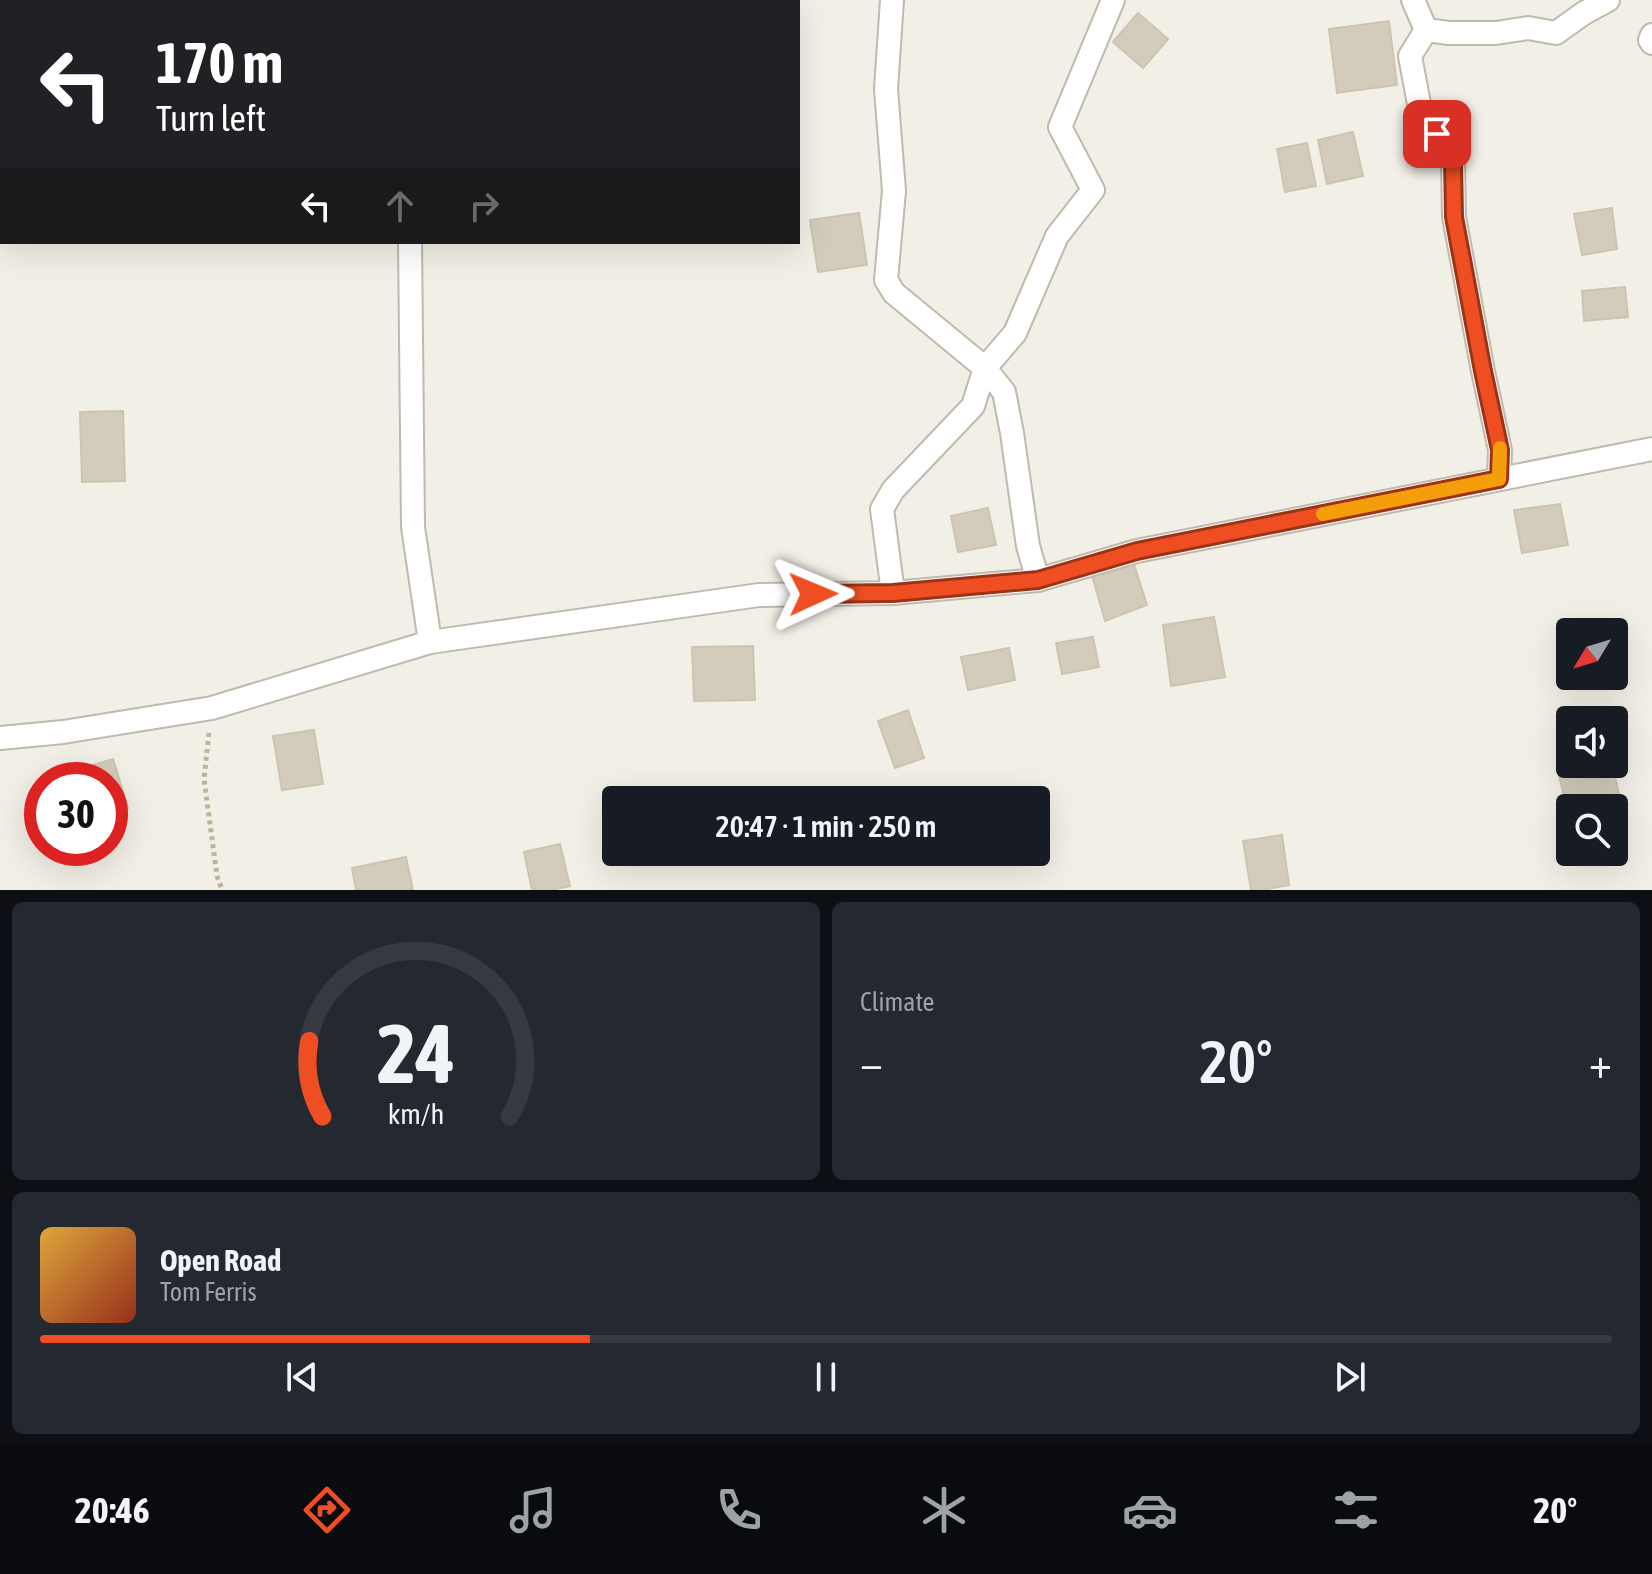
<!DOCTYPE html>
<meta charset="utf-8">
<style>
:root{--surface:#171b24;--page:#242831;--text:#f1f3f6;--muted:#9ea1a6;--line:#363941;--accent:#ee4e22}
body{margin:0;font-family:"Asap Condensed",sans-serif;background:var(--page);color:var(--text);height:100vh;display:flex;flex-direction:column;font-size:30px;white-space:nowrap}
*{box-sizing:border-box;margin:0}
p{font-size:26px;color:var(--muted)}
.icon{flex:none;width:44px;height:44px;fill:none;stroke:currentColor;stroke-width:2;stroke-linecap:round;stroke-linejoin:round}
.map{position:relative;height:890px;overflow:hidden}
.details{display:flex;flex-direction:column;gap:12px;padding:12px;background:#0d0f14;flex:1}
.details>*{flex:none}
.hud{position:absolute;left:0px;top:0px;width:800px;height:244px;box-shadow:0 8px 32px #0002;background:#202124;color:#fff;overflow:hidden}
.needle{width:52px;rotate:232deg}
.buttons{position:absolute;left:1556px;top:618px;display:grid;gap:16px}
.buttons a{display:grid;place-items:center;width:72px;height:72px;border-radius:8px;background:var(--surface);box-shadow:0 8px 32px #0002;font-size:40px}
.speed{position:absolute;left:24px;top:762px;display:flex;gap:16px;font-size:40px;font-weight:700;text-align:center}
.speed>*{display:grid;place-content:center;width:104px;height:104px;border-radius:50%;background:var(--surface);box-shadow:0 8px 32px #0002;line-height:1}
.speed .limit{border:12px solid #d22;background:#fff;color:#111}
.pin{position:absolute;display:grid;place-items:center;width:68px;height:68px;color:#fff;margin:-34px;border-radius:16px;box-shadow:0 4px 12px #0006}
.me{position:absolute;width:88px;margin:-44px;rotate:89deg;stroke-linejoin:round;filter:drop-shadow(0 0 6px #0008)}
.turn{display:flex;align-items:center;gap:28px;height:168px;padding:0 24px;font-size:36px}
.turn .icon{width:104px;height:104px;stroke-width:2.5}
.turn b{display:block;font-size:56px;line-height:68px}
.lanes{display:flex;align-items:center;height:76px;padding:0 24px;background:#0003;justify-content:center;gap:40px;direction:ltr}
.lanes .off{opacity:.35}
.big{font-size:60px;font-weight:600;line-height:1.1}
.details .widget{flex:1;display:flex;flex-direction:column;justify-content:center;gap:12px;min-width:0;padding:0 28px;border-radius:12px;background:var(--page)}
.details .dial{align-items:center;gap:0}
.dial svg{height:208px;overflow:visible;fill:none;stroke:var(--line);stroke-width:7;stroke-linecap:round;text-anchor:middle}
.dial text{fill:var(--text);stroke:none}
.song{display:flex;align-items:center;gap:24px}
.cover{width:96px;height:96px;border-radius:12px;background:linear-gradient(135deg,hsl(40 70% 55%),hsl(10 70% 35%))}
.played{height:8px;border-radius:4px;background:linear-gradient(90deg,var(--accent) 35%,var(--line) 35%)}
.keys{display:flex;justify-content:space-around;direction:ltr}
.heat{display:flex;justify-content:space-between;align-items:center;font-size:44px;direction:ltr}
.details .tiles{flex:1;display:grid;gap:12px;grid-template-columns:1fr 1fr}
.widget:last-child{grid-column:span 2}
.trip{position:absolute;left:602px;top:786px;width:448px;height:80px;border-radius:8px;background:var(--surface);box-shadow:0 8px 32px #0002;font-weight:600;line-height:80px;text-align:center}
.tab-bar{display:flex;height:128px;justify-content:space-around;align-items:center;background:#090b0e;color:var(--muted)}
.tab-bar .icon{width:56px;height:56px}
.tab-bar .active{color:var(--accent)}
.tab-bar b{font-size:36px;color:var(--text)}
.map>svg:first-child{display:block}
.building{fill:#d3ccbc;stroke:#cdc4b0;stroke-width:2}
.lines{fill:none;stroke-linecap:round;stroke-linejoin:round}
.minor-casing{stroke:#c0baac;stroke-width:26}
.path{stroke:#beb49b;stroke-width:5;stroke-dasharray:4 4;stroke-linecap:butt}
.minor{stroke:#fff;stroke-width:22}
.route-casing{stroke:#9b3316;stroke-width:20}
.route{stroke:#ee4e22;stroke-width:14}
.slow{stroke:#f59e0b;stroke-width:14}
</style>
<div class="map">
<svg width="1652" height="890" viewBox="0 0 1652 890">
<rect width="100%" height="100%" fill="#f2efe6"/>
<!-- building -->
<g class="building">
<polygon points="1138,13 1168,39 1143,68 1113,42"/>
<polygon points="1389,21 1397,85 1337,93 1329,29"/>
<polygon points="1353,132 1363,176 1327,184 1318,140"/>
<polygon points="1307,143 1316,186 1285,192 1277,149"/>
<polygon points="1612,208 1617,249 1582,255 1574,214"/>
<polygon points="859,213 867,265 818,272 810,220"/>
<polygon points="1625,287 1628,317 1584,321 1582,291"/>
<polygon points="123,411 125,481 82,482 80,412"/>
<polygon points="1560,504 1568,545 1522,553 1514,510"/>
<polygon points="988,508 996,545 958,552 951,516"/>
<polygon points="1132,558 1147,605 1105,621 1091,572"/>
<polygon points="1214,617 1225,677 1171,686 1163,625"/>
<polygon points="1093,637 1099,667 1062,674 1056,643"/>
<polygon points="753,646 755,700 694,701 692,647"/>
<polygon points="1009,648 1015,680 968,690 961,657"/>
<polygon points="908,710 924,758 895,768 878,721"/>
<polygon points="314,730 323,784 282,790 273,736"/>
<polygon points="113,759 128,808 110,813 110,780 80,780 77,770"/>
<polygon points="1612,764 1622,807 1614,809 1570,808 1570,818 1559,776"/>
<polygon points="1282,835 1289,885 1262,890 1251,890 1243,841"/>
<polygon points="560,844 570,886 551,890 532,890 524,852"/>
<polygon points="406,857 413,890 356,890 352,868"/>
</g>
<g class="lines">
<!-- minor casing -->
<g class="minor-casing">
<g id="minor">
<polyline points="405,0 405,2"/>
<polyline points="892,0 886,89 894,191 886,280 894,293 985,368 1004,392 1012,433 1028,546 1038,580"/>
<polyline points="1413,0 1426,30 1410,56 1420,109 1453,160 1454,217 1483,371 1500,450 1499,479"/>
<polyline points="1426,30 1449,33 1496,33 1528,28 1556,33 1584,13 1608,0"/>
<polyline points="1652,35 1650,40 1652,43"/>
<polyline points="410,242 413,527 430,642"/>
<polyline points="893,593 882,509 893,490 973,406 985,368 1015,333 1057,236 1093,190 1060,127 1113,0"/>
<polyline points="0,738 63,732 212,708 430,642 759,595 893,593 1038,580 1137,551 1652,449"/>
</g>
</g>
<!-- path -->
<polyline class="path" points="209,733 204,779 217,876 222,890"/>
<!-- minor -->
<use href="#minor" class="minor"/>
</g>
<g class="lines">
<!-- route casing -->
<g class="route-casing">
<polyline id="route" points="813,594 893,593 1038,580 1137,551 1499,479 1500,450 1483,371 1454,217 1453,160 1437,134"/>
</g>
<!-- route -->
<use href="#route" class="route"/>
<!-- slow -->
<polyline class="slow" points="1323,514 1499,479 1500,448"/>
</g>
</svg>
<div class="buttons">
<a><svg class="needle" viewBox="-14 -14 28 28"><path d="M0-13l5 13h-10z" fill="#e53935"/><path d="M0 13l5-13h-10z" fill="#9ea1a6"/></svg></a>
<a><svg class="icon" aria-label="sound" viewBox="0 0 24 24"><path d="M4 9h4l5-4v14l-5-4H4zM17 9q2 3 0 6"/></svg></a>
<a><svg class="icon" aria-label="search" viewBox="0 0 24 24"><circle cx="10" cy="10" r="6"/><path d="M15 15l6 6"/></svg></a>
</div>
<div class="speed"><div class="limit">30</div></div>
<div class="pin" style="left:1437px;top:134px;background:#d93025"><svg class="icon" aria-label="arrive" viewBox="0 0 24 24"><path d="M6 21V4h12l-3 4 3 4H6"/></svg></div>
<svg class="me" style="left:813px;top:594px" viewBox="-20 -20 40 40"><path d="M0-17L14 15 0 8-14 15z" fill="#ee4e22" stroke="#fff" stroke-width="4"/></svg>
<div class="trip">20:47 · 1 min · 250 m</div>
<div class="hud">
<div class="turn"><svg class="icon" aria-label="left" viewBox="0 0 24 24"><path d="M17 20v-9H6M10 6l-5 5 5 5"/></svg><div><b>170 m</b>Turn left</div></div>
<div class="lanes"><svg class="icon" aria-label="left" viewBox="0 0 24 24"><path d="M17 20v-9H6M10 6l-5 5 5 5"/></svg><svg class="icon off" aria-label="ahead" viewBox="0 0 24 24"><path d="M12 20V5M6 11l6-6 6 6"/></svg><svg class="icon off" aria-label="right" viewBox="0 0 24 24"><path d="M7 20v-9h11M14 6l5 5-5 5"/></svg></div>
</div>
</div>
<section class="details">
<div class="tiles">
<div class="widget dial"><svg viewBox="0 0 100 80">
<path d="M14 69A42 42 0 1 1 86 69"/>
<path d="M14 69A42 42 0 0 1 9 40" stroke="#ee4e22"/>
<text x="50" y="56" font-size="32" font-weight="700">24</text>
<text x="50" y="72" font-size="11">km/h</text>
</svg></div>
<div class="widget"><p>Climate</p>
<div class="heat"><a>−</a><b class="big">20°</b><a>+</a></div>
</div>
<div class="widget">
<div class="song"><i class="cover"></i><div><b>Open Road</b><p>Tom Ferris</p></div></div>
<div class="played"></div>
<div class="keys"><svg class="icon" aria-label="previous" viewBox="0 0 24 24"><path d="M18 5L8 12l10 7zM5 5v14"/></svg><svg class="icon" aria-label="pause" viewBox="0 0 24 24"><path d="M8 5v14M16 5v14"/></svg><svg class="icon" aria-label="next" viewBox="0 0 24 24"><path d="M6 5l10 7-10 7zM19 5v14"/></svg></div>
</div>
</div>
</section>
<nav class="tab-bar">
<b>20:46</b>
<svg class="icon active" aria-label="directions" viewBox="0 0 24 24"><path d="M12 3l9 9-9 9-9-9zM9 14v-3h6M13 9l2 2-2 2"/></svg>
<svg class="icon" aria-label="music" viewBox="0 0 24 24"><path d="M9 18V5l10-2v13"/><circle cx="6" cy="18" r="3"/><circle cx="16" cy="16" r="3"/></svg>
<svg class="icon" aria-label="phone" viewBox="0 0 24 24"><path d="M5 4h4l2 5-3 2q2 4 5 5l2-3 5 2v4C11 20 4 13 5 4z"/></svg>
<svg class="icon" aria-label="climate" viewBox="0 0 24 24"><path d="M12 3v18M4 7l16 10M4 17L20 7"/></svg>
<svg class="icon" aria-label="car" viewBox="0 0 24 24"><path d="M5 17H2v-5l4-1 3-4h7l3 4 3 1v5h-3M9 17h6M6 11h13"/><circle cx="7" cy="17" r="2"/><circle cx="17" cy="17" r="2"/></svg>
<svg class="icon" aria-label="filters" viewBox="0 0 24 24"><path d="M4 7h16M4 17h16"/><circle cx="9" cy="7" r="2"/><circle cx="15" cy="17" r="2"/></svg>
<b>20°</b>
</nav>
